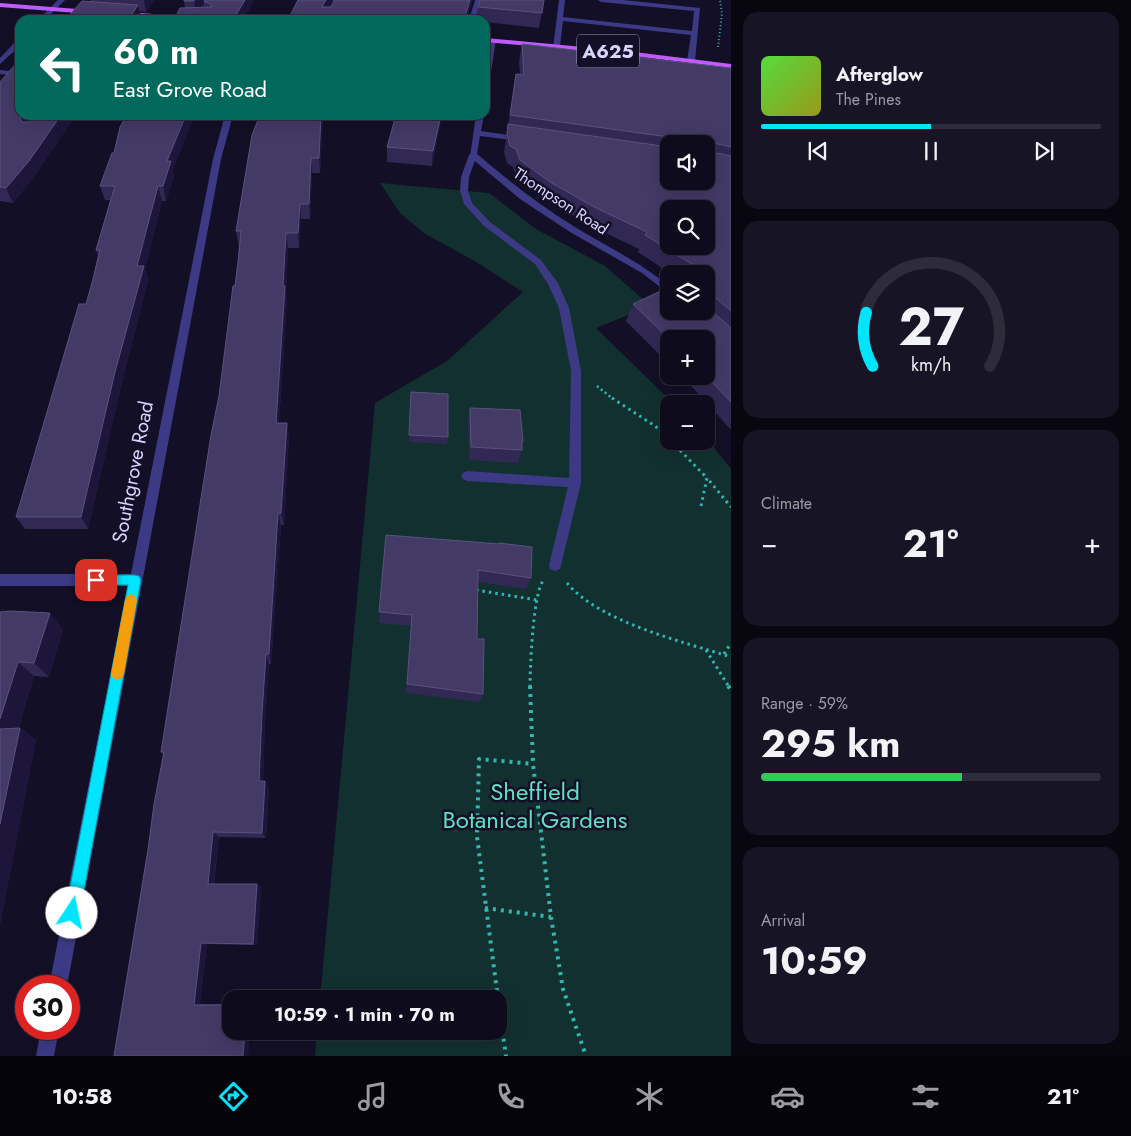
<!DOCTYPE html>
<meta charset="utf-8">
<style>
:root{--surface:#0e0b1c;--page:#171425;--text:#f1f3f6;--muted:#9b9ba3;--line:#2e2b3b;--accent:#00e5ff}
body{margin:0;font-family:Jost,sans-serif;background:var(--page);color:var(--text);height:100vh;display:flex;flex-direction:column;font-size:19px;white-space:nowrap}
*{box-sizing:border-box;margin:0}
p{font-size:16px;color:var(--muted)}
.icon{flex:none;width:28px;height:28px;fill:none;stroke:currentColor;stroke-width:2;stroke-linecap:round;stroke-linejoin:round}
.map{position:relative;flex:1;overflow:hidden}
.side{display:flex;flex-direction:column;gap:12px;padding:12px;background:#08060f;width:400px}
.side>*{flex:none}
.top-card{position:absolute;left:15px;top:15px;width:475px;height:105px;border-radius:15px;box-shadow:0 5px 20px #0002,0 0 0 1px var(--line);background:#00695c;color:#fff;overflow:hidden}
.fabs{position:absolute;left:660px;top:135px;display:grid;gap:10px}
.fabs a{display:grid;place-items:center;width:55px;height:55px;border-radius:10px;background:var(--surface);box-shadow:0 5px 20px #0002,0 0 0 1px var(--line);font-size:25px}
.speed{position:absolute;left:15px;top:975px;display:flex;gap:10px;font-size:25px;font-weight:700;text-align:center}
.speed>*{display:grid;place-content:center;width:65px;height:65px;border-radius:50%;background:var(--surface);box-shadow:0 5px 20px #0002,0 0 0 1px var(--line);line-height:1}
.speed .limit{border:8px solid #d22;background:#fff;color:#111}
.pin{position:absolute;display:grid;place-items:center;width:42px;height:42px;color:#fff;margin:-21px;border-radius:10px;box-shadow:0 2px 8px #0006}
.me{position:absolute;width:55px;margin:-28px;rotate:11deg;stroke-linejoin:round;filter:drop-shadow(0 0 4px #0008)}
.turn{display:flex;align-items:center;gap:18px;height:105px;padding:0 15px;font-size:22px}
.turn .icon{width:65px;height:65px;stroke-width:2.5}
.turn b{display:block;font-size:35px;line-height:42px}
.big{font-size:38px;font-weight:700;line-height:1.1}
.side .tile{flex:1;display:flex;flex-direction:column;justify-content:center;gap:8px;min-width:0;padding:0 18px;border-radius:15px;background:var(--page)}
.side .dial{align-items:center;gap:0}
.dial svg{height:130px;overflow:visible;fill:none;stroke:var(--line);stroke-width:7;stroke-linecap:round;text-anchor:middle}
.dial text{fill:var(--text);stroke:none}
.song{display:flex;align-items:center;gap:15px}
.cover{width:60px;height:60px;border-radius:8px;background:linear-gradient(135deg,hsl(110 70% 55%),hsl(60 70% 35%))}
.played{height:5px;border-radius:2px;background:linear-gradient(90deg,var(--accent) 50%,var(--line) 50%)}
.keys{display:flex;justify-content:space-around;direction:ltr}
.heat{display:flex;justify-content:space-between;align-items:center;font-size:28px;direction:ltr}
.charge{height:8px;border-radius:4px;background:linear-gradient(90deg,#34c759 59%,var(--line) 0)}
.trip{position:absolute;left:222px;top:990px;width:285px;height:50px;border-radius:15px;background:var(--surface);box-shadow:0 5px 20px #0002,0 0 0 1px var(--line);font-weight:700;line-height:50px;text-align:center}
.menu{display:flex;height:80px;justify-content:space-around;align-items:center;background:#06040b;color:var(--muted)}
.menu .icon{width:35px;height:35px}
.menu .active{color:var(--accent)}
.menu b{font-size:22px;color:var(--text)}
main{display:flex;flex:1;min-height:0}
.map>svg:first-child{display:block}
.green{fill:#12302f}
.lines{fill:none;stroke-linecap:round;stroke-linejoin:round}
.path-far3{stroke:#2fb8b0;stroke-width:2;stroke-dasharray:1 2.5;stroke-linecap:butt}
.path-far2{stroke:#2fb8b0;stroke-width:2.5;stroke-dasharray:2 3;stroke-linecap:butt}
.path-far1{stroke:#2fb8b0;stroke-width:3;stroke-dasharray:2.5 4;stroke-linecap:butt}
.path{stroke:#2fb8b0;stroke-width:4;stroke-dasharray:3 5;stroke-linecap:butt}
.lane{fill:#3d3a85;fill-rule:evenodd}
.street{fill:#3d3a85;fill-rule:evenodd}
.primary{fill:#c25bff;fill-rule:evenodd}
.wall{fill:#312854;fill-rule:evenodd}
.shaded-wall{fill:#1d163a}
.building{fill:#433a66;stroke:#5a527e;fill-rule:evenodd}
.route{fill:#00e5ff;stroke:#0095a6}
.slow{fill:#f59e0b}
.labels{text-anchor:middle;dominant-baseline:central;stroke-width:5;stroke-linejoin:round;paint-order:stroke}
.far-street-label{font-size:16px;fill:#d9d4ff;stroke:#130f26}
.shield{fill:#130f26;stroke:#9e99be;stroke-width:1}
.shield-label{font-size:19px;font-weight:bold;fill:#d9d4ff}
.street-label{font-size:20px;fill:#d9d4ff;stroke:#130f26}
.near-park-label{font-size:24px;fill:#5fe0c0;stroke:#130f26}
</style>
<main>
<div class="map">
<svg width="731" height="1056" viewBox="0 0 731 1056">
<rect width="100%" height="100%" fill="#130f26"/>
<!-- green -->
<polygon class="green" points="380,183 489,193 536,229 605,266 651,306 596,328 674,404 669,404 669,441 706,441 706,438 731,469 731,1056 315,1056 317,1031 499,1031 499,999 320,999 375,403 447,361 523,292 473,260 425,234 400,213"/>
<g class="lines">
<!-- path-far3 -->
<polyline class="path-far3" points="718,47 722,14 720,0"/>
<!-- path-far2 -->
<polyline class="path-far2" points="597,386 613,399"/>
<!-- path-far1 -->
<g class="path-far1">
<polyline points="612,398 655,426 669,439"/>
<polyline points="671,441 707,478"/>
<polyline points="701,506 707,478 731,507"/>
<path d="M567,583C599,622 684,642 731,657"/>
<polyline points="476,590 537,600"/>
<polyline points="706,650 729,687"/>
<polyline points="724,654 731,643"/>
<path d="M530,687C530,668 533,594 543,581"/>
</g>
<!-- path -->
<g class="path">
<polyline points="530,686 533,764 551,917 563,989 586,1056"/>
<polyline points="728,686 731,690"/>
<polyline points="485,908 551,917"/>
<polyline points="498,999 477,837 479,759 533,764"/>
<polyline points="499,1007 506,1056"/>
</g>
<!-- lane -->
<g class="lane">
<polygon points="475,0 481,0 475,20 469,20"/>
<polygon points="559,0 565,0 563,17 692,31 694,11 601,2 598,0 623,0 700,8 695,61 691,63 687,61 691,35 563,21 560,46 553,48"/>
<polygon points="0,70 20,72 20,76 0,74"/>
<polygon points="473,152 477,155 469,177 468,191 472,203 490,222 541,260 558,283 569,308 581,371 581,483 561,565 560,569 555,571 550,569 549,565 568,487 467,481 463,479 461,476 463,473 467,471 569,478 571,371 559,308 548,284 535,264 484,226 464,204 460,191 461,177 469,155"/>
</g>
<!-- street -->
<g class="street">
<polygon points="58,0 65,0 45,20 38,20"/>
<polygon points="489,38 496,40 489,84 485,86 485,61"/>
<polygon points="17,40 20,40 20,46 0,64 0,58"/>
<polygon points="225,115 233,115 221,159 67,986 49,986 128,586 0,586 0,574 131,574 213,159"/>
<path d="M476,115H484L481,131L521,137L525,139L521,141L480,136L477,154C509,181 540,206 575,227C609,248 637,260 669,286V294L642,273L570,232L520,199L470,157Z"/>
<polygon points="41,1029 59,1029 54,1056 36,1056"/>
</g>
<!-- primary -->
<g class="primary">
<polygon points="0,3 90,10 93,12 90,14 0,7"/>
<polygon points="125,12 210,18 213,20 181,20 123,15 122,14"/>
<polygon points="485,38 626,51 731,64 731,68 626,55 485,42"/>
</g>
</g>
<!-- wall -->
<g class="wall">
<polygon points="90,0 154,0 146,12 140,11 141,19 141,20 65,20 91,2"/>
<polygon points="254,0 243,20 185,8 184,1"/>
<polygon points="544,0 539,28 485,22 485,20 476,20 478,7"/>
<path d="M522,44L731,68V430L694,389L681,376H706V339H669V364L626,321L633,304L706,311V274H671L638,252L639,249L591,226L546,200L517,178L513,167L507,163L504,152L516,74L520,75L519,61ZM669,144H706L669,181Z"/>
<polygon points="0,82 20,115 76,115 35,175 13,203 0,201"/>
<polygon points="260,115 323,115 320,173 312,173 310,219 301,219 299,248 288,248 286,291 287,300 279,423 289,436 284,525 281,525 271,664 269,664 265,721 263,781 265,781 269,787 266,838 219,837 214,884 257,884 261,887 257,945 207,944 200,1004 231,1004 231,1031 249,1031 248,1056 114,1056 163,755 161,752 219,396 235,286 239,246 236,231"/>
<polygon points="442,115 432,166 387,162 387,147"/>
<polygon points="114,153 173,170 174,176 166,201 162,201 145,269 148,280 121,386 88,529 25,529 16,517 86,304 92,283 98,255 96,250 110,200 105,200 100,186"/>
<polygon points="411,392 448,437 447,444 409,442"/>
<polygon points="470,408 523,441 522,446 522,450 518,463 469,460 468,421"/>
<polygon points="386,535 531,578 526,589 478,582 477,639 483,694 479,702 406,693 411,626 379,623"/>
<polygon points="0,612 63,629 49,677 34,676 18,729 20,728 36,740 0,924"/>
</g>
<!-- shaded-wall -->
<g class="shaded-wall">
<polygon points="144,0 154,0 146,12"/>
<polygon points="195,0 207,0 204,2 204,4 196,15 194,1"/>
<polygon points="245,0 254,0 243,20 233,20"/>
<polygon points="326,0 333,0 323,20 322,7"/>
<polygon points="470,0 473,0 467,20 464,20"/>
<polygon points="138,5 141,19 141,20 128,20"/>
<polygon points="22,115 38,115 25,132 20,118"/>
<polygon points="61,115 76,115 35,175 13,203 6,188"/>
<polygon points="186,115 195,115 173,170 174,176 166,201 163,186 167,161"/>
<polygon points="321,115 323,115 320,173 319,158"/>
<polygon points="441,115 442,115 432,166 433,151"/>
<polygon points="311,158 312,173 310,219 309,204"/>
<polygon points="158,186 162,201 145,269 148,280 121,386 88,529 81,517 137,266"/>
<polygon points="300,204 301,219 299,248 298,233"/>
<polygon points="286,233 288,248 286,291 287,300 278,436 276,423"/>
<polygon points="287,423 289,436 284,525 281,513"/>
<polygon points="278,513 281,525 271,664 269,654"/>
<polygon points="50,613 63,629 49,677 34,663"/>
<polygon points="266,654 269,664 265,721 263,787 259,781 262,713"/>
<polygon points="18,662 34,676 14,741 0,732 0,719"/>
<polygon points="20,728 36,740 0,924 0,824"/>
<polygon points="265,781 269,787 266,838 262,833"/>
<polygon points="213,832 219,837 213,887 208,884"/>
<polygon points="257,884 261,887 257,945 253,944"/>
<polygon points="201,943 207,944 200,1004 194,1005"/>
<polygon points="245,1031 249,1031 248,1056 243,1056"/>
</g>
<!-- building -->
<g class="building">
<polygon points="184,0 195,0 194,1 184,1"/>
<polygon points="205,0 245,0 233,20 174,20 180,8 212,7 209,3 204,2"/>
<polygon points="298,0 326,0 322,7 331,7 334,0 470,0 464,20 288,20"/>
<polygon points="480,0 544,0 542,13 478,7"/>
<polygon points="82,1 138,5 128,20 65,20"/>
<path d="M522,44L731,68V147L714,143L712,145V152L731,156V311L709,292H706V274H698L703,271L645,235L647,232L596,208L550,182L520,160L516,149L510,146L507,134L508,124L669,147V181H706V144H678V140L676,138L510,115L516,74L524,75ZM669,209H706V246H669Z"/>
<polygon points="20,59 20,115 22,115 20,118 22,122 30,122 35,115 61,115 29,161 6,188 0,187 0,82"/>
<polygon points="127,115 186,115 167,161 171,161 163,186 158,186 137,266 144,266 115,372 81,517 16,517 79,304 86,304 92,283 100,250 96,250 115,186 100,186 112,153 114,153 120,127"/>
<polygon points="260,115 321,115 319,158 311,158 309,204 300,204 298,233 286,233 283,286 285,286 276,423 287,423 281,513 278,513 269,654 266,654 262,713 259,781 265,781 262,833 213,832 208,884 257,884 253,944 201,943 194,1005 231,1005 231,1031 245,1031 243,1056 114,1056 148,850 154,804 164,752 161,752 211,435 219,396 233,286 235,286 238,263 241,231 236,231 252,135"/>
<polygon points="396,115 441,115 433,151 387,147"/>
<polygon points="669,287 669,311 706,311 706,306 731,328 731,402 706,376 706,339 669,339 633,304"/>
<polygon points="411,392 448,394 448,437 409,435"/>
<polygon points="470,408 520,410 523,441 522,441 522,450 471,447"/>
<polygon points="386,535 499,544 499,543 532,547 531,578 478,570 477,639 484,639 483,694 407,684 412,615 379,612"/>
<polygon points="10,611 50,613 34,663 18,662 0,719 0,612"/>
<polygon points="20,728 0,824 0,729"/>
</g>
<!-- route -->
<polygon class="route" points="96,575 135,575 139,576 141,580 80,913 78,918 72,920 67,918 65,913 128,585 96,585 92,584 90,580 92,576"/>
<!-- slow -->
<polygon class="slow" points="131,594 135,596 137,600 124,674 122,678 117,680 113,678 111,674 125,600 127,596"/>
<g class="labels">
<!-- far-street labels -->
<g class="far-street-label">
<text transform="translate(561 201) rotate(33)">Thompson Road</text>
</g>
<!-- shield labels -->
<rect class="shield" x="577" y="34.5" width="62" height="33" rx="4"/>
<g class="shield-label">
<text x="608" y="51">A625</text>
</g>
<!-- street labels -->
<g class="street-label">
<text transform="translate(133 472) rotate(-79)">Southgrove Road</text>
</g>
<!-- near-park labels -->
<g class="near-park-label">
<text x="535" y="791">Sheffield<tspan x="535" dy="28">Botanical Gardens</tspan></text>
</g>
</g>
</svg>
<div class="fabs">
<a><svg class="icon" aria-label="sound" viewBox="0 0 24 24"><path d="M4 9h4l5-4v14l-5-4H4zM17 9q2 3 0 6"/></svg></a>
<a><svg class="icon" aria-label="search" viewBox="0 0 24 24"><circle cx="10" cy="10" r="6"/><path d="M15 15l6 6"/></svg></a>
<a><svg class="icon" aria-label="layers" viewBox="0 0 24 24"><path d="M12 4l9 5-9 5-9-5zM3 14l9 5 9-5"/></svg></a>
<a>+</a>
<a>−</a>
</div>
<div class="speed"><div class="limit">30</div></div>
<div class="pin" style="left:96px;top:580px;background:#d93025"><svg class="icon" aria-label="arrive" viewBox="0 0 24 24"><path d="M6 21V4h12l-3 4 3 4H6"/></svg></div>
<svg class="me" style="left:72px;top:913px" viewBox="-20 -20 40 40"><circle r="19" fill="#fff"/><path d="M0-13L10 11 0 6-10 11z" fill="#00e5ff"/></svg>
<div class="trip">10:59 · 1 min · 70 m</div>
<div class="top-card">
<div class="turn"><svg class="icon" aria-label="left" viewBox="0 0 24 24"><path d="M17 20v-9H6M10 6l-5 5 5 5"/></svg><div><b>60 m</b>East Grove Road</div></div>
</div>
</div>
<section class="side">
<div class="tile">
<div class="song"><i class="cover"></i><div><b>Afterglow</b><p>The Pines</p></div></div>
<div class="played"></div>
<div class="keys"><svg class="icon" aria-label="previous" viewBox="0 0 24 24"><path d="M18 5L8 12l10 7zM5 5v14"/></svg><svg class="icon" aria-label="pause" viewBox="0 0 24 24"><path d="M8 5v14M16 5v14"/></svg><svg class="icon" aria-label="next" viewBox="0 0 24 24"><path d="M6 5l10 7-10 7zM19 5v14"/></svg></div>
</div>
<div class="tile dial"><svg viewBox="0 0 100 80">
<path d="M14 69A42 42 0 1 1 86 69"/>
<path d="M14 69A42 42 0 0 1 10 36" stroke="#00e5ff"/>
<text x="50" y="56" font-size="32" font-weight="700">27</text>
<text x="50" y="72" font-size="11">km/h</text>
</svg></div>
<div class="tile"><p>Climate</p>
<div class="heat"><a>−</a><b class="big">21°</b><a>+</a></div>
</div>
<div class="tile"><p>Range · 59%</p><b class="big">295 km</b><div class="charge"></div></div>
<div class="tile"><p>Arrival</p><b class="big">10:59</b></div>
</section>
</main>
<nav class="menu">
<b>10:58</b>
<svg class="icon active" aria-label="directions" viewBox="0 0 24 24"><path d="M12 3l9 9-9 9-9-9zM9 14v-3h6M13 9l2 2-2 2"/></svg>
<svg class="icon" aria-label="music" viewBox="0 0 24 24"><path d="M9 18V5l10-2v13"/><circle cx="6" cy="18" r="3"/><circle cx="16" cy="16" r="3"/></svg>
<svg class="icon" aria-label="phone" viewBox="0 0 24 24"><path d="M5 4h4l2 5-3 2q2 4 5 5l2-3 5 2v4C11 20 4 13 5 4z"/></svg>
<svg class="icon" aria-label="climate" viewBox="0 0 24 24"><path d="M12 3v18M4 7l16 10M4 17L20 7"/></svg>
<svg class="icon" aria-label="car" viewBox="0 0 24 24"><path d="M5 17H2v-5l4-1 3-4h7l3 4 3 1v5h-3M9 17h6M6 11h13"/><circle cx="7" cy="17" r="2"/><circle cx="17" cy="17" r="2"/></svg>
<svg class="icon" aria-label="filters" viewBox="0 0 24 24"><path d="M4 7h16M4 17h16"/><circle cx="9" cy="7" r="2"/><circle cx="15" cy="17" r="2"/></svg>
<b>21°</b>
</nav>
